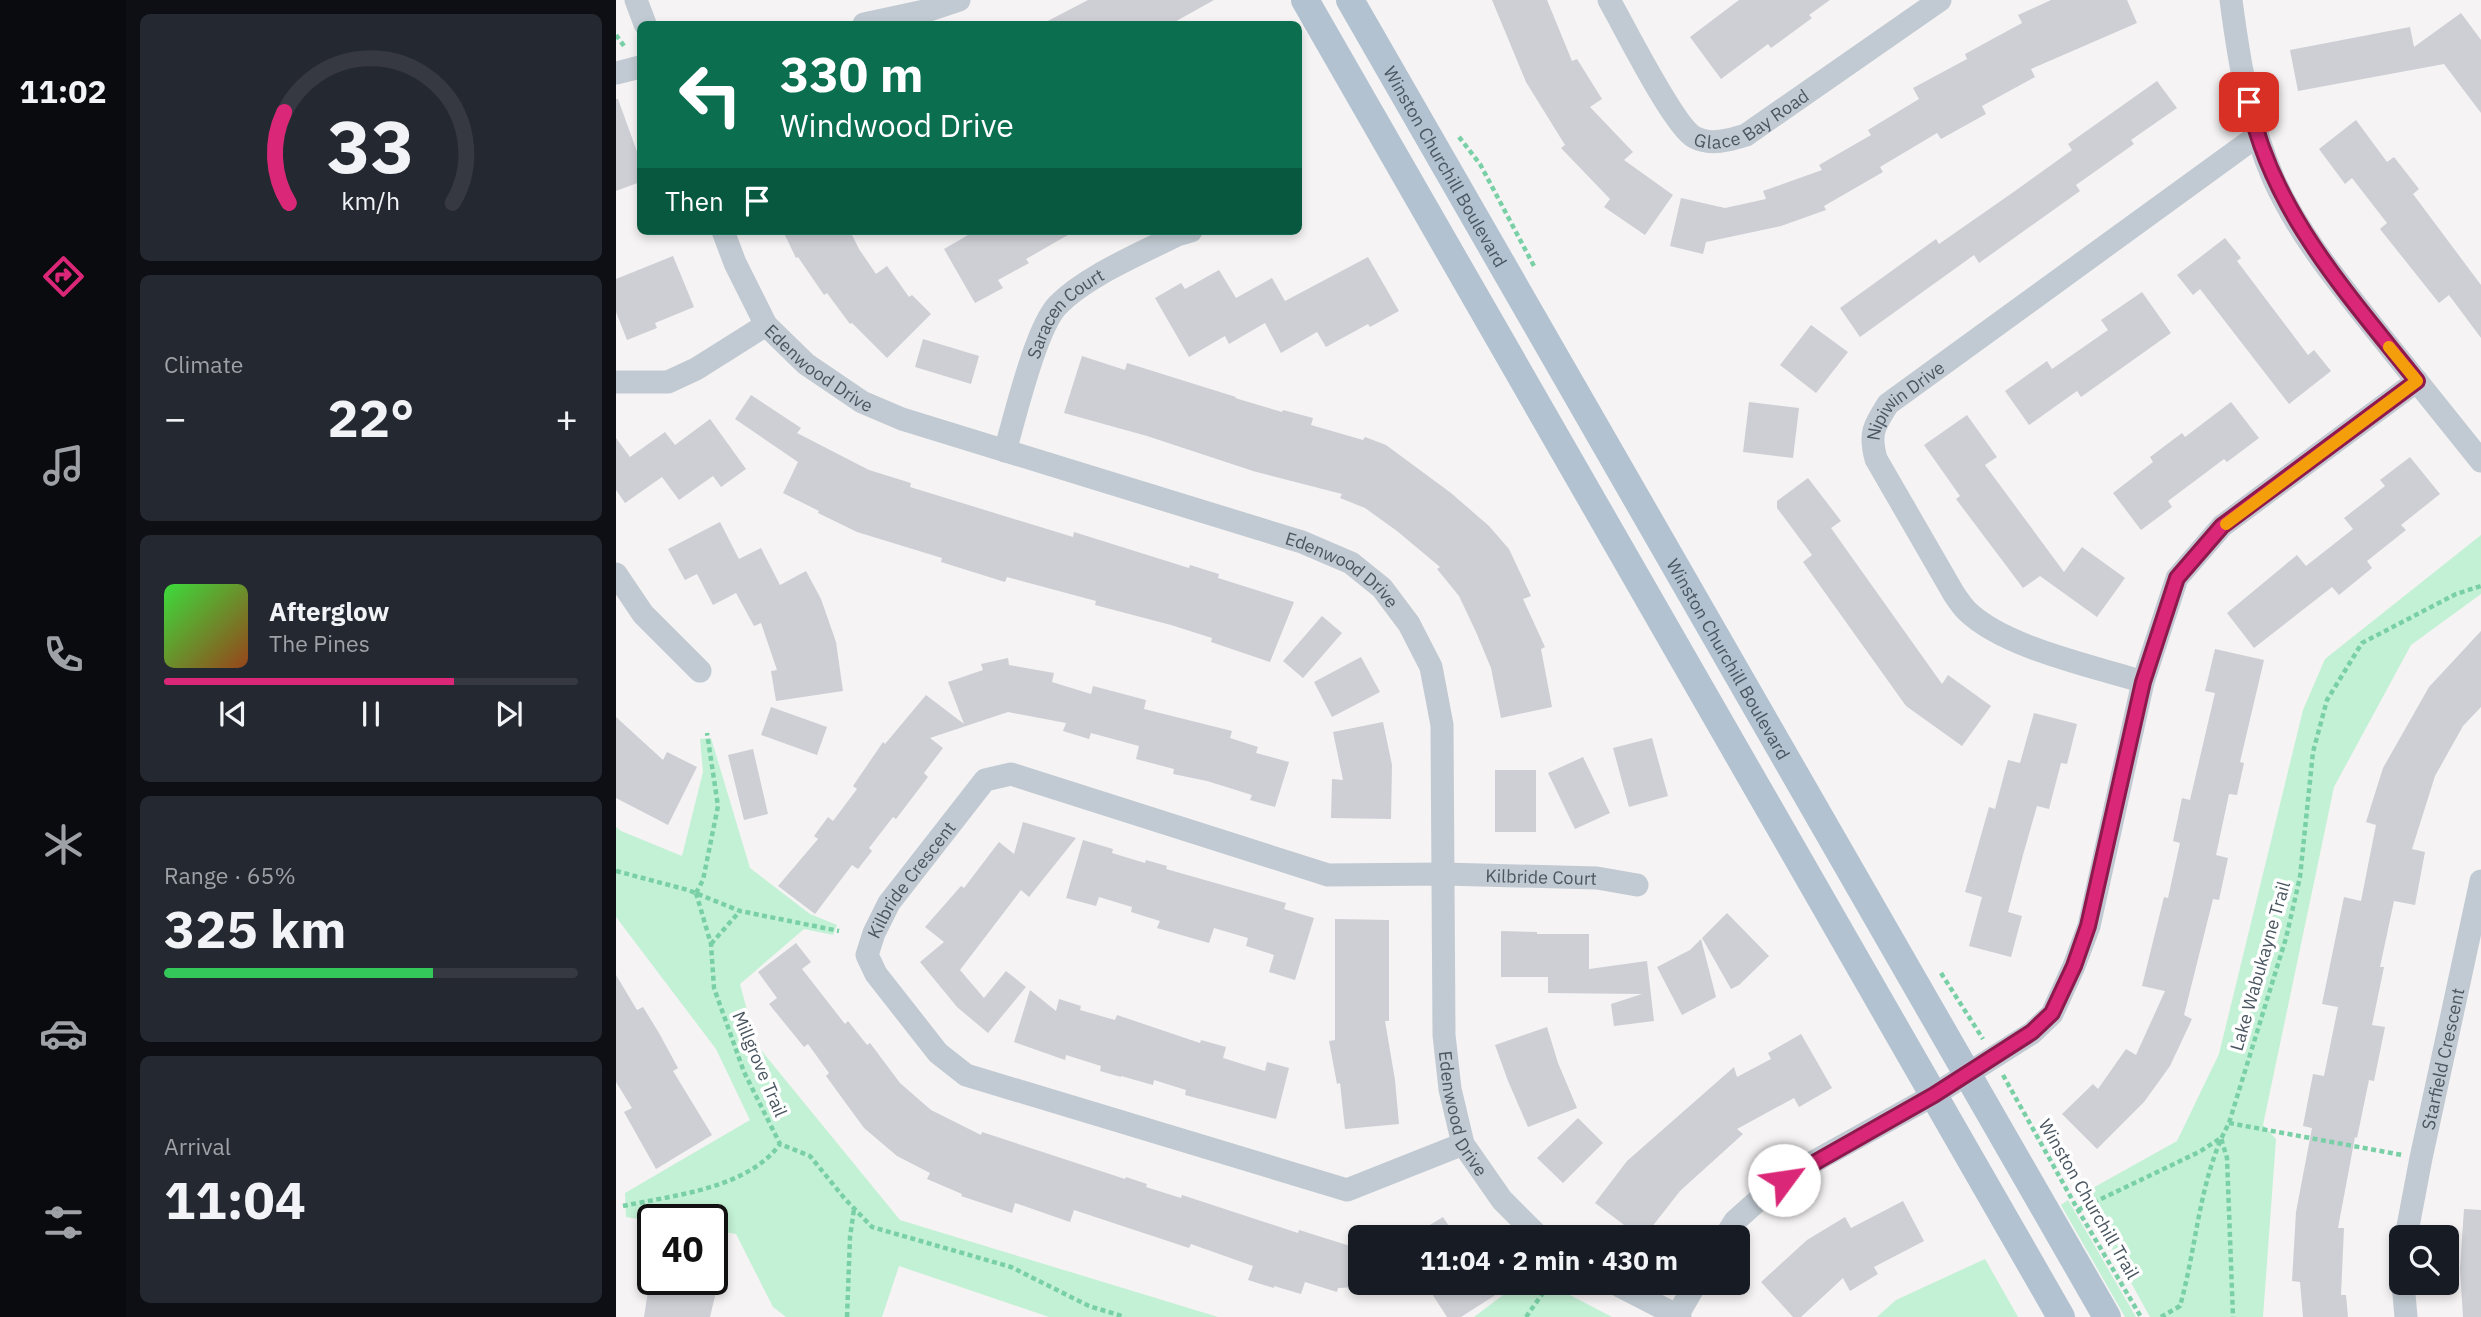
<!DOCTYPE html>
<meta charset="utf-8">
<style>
:root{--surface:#171b24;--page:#242831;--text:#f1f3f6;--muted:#9ea1a6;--line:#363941;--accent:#db2777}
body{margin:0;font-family:"IBM Plex Sans",sans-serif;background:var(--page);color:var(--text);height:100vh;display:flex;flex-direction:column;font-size:26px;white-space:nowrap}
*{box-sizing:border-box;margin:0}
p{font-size:23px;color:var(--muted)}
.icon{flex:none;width:38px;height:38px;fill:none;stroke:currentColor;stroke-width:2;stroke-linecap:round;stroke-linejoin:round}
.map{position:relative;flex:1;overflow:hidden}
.sheet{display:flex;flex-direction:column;gap:14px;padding:14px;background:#0d0f14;width:490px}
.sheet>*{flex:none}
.hud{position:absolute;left:21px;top:21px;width:665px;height:214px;border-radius:10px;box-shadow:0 4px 10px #0003;background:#0b6e4f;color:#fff;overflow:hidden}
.fabs{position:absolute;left:1773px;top:1225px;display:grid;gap:14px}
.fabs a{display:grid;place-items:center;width:70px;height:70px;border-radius:10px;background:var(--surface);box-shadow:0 4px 10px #0003;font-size:35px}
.speed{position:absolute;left:21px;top:1204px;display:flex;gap:14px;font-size:35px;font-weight:700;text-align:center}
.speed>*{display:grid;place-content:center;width:91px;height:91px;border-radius:50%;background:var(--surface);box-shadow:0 4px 10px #0003;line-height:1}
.speed .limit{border:4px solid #111;border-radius:10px;background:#fff;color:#111}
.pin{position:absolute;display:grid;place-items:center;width:60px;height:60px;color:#fff;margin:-30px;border-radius:14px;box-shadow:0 4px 10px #0006}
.me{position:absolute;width:77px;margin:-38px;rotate:59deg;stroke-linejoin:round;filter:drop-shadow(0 0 5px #0008)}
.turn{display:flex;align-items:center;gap:24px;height:147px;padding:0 28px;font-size:32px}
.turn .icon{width:91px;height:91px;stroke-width:2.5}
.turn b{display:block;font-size:49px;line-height:60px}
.then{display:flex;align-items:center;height:66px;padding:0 28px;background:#0003;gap:14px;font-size:26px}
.big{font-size:52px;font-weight:700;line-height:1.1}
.sheet .card{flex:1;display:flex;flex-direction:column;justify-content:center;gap:10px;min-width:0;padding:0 24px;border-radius:10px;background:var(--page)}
.sheet .dial{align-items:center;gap:0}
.dial svg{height:182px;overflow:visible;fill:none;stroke:var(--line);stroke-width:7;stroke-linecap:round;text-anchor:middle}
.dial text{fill:var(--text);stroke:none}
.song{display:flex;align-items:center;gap:21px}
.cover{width:84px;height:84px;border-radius:10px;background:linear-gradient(135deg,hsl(120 70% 55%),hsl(20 70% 35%))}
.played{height:7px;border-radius:4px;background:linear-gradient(90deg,var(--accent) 70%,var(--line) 70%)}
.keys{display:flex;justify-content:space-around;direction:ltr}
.heat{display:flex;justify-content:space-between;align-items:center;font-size:38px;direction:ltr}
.charge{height:10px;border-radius:5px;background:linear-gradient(90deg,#34c759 65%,var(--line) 0)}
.trip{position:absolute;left:732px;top:1225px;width:402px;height:70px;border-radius:10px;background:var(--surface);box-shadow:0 4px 10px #0003;font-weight:700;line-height:70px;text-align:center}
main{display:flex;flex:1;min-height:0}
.dock{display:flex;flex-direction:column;width:126px;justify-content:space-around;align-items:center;background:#090b0e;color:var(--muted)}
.dock .icon{width:49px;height:49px}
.dock .on{color:var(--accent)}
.dock b{font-size:32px;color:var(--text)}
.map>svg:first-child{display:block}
.green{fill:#c3f1d5}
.building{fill:#cdcfd5}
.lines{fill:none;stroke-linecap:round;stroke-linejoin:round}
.path{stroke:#7ad0a6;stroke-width:4.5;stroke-dasharray:5 3.5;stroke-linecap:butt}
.minor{stroke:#c1cad2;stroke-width:23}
.major{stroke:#b3c2d1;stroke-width:28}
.route-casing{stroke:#8e194d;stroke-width:18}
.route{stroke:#db2777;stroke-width:12}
.slow{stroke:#f59e0b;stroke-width:12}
.labels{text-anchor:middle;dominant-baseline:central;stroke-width:7;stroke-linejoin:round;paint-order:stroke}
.street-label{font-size:18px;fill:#4a5661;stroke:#fff}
</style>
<main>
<nav class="dock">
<b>11:02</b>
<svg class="icon on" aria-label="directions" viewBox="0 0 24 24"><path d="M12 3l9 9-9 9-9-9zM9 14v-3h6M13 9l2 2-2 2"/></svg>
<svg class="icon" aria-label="music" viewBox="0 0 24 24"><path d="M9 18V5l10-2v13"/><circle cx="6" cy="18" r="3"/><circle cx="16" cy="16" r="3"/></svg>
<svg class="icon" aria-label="phone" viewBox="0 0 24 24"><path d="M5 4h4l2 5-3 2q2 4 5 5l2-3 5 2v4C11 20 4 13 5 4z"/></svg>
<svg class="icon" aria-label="climate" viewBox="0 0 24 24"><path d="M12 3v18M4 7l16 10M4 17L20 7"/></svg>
<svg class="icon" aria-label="car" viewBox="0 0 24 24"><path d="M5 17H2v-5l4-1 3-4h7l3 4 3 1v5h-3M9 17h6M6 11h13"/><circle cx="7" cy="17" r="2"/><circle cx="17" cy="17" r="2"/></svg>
<svg class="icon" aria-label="filters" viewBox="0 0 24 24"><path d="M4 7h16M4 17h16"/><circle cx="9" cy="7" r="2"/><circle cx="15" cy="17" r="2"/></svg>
</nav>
<section class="sheet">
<div class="card dial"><svg viewBox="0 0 100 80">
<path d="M14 69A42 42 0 1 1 86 69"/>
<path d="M14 69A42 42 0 0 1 12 29" stroke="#db2777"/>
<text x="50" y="56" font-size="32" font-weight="700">33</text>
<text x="50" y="72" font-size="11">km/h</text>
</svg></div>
<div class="card"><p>Climate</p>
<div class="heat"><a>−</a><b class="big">22°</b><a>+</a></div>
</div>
<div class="card">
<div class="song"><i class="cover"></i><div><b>Afterglow</b><p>The Pines</p></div></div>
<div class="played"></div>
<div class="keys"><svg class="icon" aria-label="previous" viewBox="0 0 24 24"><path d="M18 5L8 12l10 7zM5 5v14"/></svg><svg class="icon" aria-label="pause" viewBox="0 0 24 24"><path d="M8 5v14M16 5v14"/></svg><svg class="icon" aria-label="next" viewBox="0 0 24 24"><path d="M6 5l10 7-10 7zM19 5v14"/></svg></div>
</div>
<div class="card"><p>Range · 65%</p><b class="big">325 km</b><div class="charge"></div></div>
<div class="card"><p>Arrival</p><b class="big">11:04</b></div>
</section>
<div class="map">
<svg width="1865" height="1317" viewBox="0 0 1865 1317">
<rect width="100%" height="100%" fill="#f5f3f3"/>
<!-- green -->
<g class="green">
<polygon points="1865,535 1865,594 1795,645 1718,787 1647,1125 1660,1139 1647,1317 1534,1317 1466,1194 1561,1141 1603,1054 1687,710 1709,659"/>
<polygon points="95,738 134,868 194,914 221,925 217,935 188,929 124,984 140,1044 284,1220 602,1317 433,1317 283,1266 266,1317 170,1317 157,1307 120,1234 96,1230 96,1220 37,1221 10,1217 9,1193 134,1120 100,1049 0,917 0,827 5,831 66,856 87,772 84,739"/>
<polygon points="1452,1200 1520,1317 1509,1317 1445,1205"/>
<polygon points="1369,1259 1402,1317 1261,1317 1280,1300"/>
<polygon points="903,1283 931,1283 996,1317 858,1317"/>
</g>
<!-- building -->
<g class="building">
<polygon points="472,0 598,0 555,24 426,24"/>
<polygon points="876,0 931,0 956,61 961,59 986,99 974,107 1017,152 1008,160 1057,195 1029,235 988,207 994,199 945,148 949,145 910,82"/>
<polygon points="1123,0 1214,0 1193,15 1196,18 1155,48 1152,44 1105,79 1074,37"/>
<polygon points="1435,0 1511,0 1521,23 1415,69 1419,77 1366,106 1370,114 1325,139 1321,133 1264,167 1267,172 1208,206 1210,210 1165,226 1090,242 1087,254 1054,246 1065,198 1109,208 1150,199 1147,191 1206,170 1203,165 1255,135 1252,130 1303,99 1297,88 1351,59 1349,54 1406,23 1402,15"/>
<polygon points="1845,13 1865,40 1865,113 1828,64 1682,91 1674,50 1794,27 1798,47"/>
<polygon points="1541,81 1561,108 1515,140 1518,144 1460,185 1464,191 1363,263 1358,255 1244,337 1224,308 1320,239 1323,244 1399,191 1456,150 1452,144"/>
<polygon points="0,99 2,99 24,160 24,182 0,191"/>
<polygon points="1740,120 1771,162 1778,157 1803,189 1797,194 1865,285 1865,338 1833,295 1823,303 1764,229 1771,223 1736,178 1729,184 1703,149"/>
<polygon points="167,231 234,231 243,249 260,274 271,266 293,297 296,295 315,314 271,358 236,323 234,324 211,293 208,295 182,257 180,258"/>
<polygon points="359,231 459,231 410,259 413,263 382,280 387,288 359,303 328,249"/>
<polygon points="1609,238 1625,258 1621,261 1692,355 1698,350 1715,371 1673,404 1584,289 1577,295 1561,275"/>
<polygon points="57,256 78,307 39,323 41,328 11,340 0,312 0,279"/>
<polygon points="752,257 783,311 754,327 752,324 710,347 701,332 665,353 649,323 613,344 609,336 573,357 539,298 565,283 569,289 603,270 620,298 656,278 669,301"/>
<polygon points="1526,292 1555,333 1465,397 1461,391 1413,425 1389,391 1431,361 1436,369 1492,330 1485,320"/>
<polygon points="1195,325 1232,352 1200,393 1164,365"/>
<polygon points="307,339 363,356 355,384 299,367"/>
<polygon points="466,356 509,370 511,363 620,397 619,398 666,412 667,410 697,418 695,425 747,440 749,437 770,445 835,493 873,526 893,549 915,596 907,599 929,647 925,649 936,707 885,718 875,668 860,632 843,596 821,569 824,567 781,531 749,508 724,498 726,494 637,471 531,436 448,413"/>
<polygon points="135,395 185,428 181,433 253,470 295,483 294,487 457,537 458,532 573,568 574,565 603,574 602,578 678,602 654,662 595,642 596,638 555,625 479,605 480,601 391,577 389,582 325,562 326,558 241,532 202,513 203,511 167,493 182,462 119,419"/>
<polygon points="1133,402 1183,408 1177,458 1127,452"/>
<polygon points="1615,402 1643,438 1611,462 1608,459 1552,501 1556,507 1525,530 1497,493 1537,462 1534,457 1566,433 1569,437"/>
<polygon points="1351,415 1381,457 1369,465 1448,572 1466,547 1509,578 1481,617 1424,576 1407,588 1340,499 1344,496 1308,445"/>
<polygon points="94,419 130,469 105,487 97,476 63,500 46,477 9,503 0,490 0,438 14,457 49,432 59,445"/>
<polygon points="1794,457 1824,494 1785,525 1790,530 1751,561 1756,568 1723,595 1716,587 1638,648 1611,613 1681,555 1690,566 1737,529 1728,518 1769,486 1764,480"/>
<polygon points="1192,478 1225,521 1215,528 1326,684 1332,675 1375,706 1346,746 1290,706 1187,562 1196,555 1161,508 1161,501"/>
<polygon points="104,522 123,559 145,548 164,585 190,571 205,599 220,642 227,691 160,701 155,671 161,670 145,623 138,626 120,593 97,605 81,574 69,580 52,549"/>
<polygon points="706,616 726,633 687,678 667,661"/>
<polygon points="1865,631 1865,707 1847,726 1819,776 1796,849 1809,852 1799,905 1778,901 1764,967 1768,967 1756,1025 1769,1027 1758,1081 1753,1080 1741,1138 1739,1137 1722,1228 1728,1228 1725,1295 1730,1295 1732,1317 1687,1317 1684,1282 1676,1281 1680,1212 1696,1128 1687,1126 1697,1074 1708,1076 1722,1007 1706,1004 1728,897 1745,901 1760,825 1750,822 1767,768 1813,687"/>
<polygon points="1599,649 1648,660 1624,762 1628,763 1621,795 1613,794 1600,855 1612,858 1603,900 1597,899 1568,1015 1576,1019 1554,1066 1528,1102 1481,1149 1446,1114 1477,1084 1482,1089 1510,1049 1520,1055 1549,991 1526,986 1548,897 1552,898 1564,843 1557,841 1566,798 1574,800 1599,693 1589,691"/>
<polygon points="745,657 764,692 716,717 698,682"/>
<polygon points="392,658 393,665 438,673 436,682 475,694 477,686 530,700 528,709 616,731 614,738 642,747 640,753 673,762 659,807 634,800 636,795 591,781 557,774 558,769 520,759 523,746 475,733 473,739 447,731 450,723 392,712 314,738 327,748 308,773 312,777 280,819 277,817 253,848 256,851 242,869 236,865 199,914 162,886 202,839 198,836 212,817 217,821 241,789 237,786 267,742 269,744 310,695 348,724 332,682 367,670 365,664"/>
<polygon points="155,707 211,727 201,755 145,735"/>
<polygon points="1418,713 1461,724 1451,764 1445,763 1433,809 1421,806 1407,855 1392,912 1406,916 1395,957 1353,946 1366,897 1349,892 1373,807 1379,809 1392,760 1404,763"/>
<polygon points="0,717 47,760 51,752 81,767 52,825 0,798"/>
<polygon points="767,722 776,765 775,819 715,818 716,779 727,780 717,732"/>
<polygon points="1036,738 1052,796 1013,807 997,748"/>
<polygon points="137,749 152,814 128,820 112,755"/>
<polygon points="967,757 994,813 959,829 932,773"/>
<rect x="879" y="770" width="41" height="62"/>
<polygon points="407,822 460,838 413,897 405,890 344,970 368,998 390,971 410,987 372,1033 341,1007 304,962 328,942 309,927 345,886 348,888 383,842 398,854"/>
<polygon points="467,840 497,849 496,853 529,863 530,860 551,866 550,869 670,903 668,909 698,918 679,980 653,972 658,955 630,946 632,938 598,928 593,943 541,928 544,921 515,912 516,907 483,897 480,906 450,898"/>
<polygon points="1111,913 1153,956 1123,985 1115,989 1086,938"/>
<polygon points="719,919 773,920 773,1021 769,1021 779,1080 783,1124 729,1129 724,1083 721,1084 713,1041 719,1040"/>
<polygon points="885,931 921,932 921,934 973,934 973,969 1031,961 1038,1021 998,1026 995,1004 1026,994 932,993 932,977 885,977"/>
<polygon points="1085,939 1100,997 1066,1015 1041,967 1074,950"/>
<polygon points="180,943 195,962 186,969 229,1024 232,1021 251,1045 254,1043 284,1083 315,1110 365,1135 366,1132 509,1179 510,1177 531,1184 530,1187 565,1198 566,1195 682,1233 683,1230 744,1249 744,1287 722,1288 721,1292 689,1282 685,1294 658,1286 658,1288 632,1280 637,1266 575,1244 573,1248 458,1210 454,1222 399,1203 396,1213 345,1196 346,1194 311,1179 314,1173 281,1156 248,1128 210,1076 213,1073 192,1044 188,1047 153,1004 161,998 142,972"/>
<polygon points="0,975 21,1010 27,1007 43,1033 62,1068 57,1071 96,1135 40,1169 8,1112 16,1108 0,1082"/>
<polygon points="414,990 440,1011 443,999 465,1006 464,1010 499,1020 501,1015 584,1043 585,1040 610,1047 607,1058 649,1071 651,1062 673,1068 660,1119 569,1095 570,1090 538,1080 537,1085 505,1076 505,1077 484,1071 485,1066 450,1055 449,1060 398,1042"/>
<polygon points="931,1027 942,1063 961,1108 912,1127 892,1081 879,1045"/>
<polygon points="1185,1034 1216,1088 1183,1107 1178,1098 1121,1129 1127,1134 1064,1191 1028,1237 1024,1237 979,1203 1011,1161 1118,1067 1121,1077 1155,1059 1152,1053"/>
<polygon points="962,1118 987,1143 947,1183 921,1158"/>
<polygon points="1287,1201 1308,1241 1258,1267 1262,1274 1234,1291 1227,1278 1185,1317 1177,1317 1145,1282 1191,1240 1229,1217 1235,1228"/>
<polygon points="1848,1209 1865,1210 1865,1317 1847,1317 1844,1269"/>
<polygon points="827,1217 840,1237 794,1237"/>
<polygon points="34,1279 103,1279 94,1317 28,1317"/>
<polygon points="809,1283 898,1283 845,1317 831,1317"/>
</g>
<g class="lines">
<!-- path -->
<g class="path">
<polyline points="0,35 8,46"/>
<polyline points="843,137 864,164 919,268"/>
<polyline points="0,871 72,890 124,911 223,931"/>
<polyline points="80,893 95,944 98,988 128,1072 164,1144 194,1156 229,1199 256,1227 395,1267 473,1306 509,1317"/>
<polyline points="80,893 87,880 102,806 91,733"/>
<polyline points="95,944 124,911"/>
<polyline points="1325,973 1367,1039"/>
<polyline points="1387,1075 1462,1210 1525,1317"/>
<polyline points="1613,1123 1786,1155"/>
<path d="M7,1206C58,1195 131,1189 164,1144"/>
<polyline points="1462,1210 1583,1152 1605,1138 1611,1158 1617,1317"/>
<polyline points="231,1317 234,1237 238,1209"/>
<polyline points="910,1317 934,1283"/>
<path d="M1545,1317L1564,1306C1581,1246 1583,1178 1613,1123L1670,938L1684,877L1697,752L1711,700L1746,643L1840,594L1865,586"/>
</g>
<!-- minor -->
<g class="minor">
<polyline points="20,0 29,24"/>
<path id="s1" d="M993,0C1008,26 1057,125 1078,137C1094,146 1114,140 1130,135L1324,0"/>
<path d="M1615,0C1623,61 1633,123 1658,180C1683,235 1722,282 1759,329C1794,373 1830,417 1865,461"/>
<polyline points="248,24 313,10 343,0"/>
<polyline points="0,73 24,67"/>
<path id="s2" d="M107,231L119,263L150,325L190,364L246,402L286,419L686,542L735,563L766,588L793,624L815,667L826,725L828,1035L834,1089L847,1144L886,1200L923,1237"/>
<polyline points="0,382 52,382 80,369 150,325"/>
<path id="s3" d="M389,451C399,417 420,327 442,305C470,276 524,254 561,235L575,231"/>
<polyline points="0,574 27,614 84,671"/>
<path id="s4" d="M1527,682C1477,666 1389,648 1351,611C1346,606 1342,600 1338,594L1260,459C1253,433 1258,426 1272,404L1641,136"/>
<path id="s5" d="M847,1144L731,1190L350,1075L322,1053L260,974L251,955L258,933L273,903L369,780L395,774L712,875L828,874L981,878L1021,885"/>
<polyline points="1109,1237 1119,1221 1156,1188 1181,1171 1318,1095 1416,1033 1436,1014 1458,966 1473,926 1527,682 1561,578 1606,526 1801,381"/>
<path id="s6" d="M1790,1237L1805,1158L1865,881"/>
<polyline points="998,1283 1064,1317"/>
<polyline points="1787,1283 1790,1317"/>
<polyline points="1061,1316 1080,1283"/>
</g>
<!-- major -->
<g class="major">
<polyline points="689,0 1445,1317"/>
<path id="s7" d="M734,0L1491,1317"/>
</g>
</g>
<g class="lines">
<!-- route casing -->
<g class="route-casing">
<path id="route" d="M1168,1180L1318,1095L1416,1032L1436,1013L1458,966L1472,926L1527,682L1561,578L1606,526L1801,381C1733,295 1656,212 1633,102"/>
</g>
<!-- route -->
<use href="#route" class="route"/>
<!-- slow -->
<polyline class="slow" points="1610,524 1801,381 1773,347"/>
</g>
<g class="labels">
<!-- street labels -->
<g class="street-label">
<text stroke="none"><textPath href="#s1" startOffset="226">Glace Bay Road</textPath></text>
<text stroke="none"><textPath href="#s7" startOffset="192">Winston Churchill Boulevard</textPath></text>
<text stroke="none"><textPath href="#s3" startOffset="154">Saracen Court</textPath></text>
<text stroke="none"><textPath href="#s2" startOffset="172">Edenwood Drive</textPath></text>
<text stroke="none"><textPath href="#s4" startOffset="441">Nipiwin Drive</textPath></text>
<text stroke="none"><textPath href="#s2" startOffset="738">Edenwood Drive</textPath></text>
<text stroke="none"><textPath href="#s7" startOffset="760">Winston Churchill Boulevard</textPath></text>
<text stroke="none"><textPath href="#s5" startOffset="1465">Kilbride Court</textPath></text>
<text stroke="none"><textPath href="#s5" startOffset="768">Kilbride Crescent</textPath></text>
<text transform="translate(1644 966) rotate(-74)">Lake Wabukayne Trail</text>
<text stroke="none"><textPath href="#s6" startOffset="182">Starfield Crescent</textPath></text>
<text transform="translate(144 1064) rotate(67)">Millgrove Trail</text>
<text stroke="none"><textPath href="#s2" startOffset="1326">Edenwood Drive</textPath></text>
<text transform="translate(1473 1199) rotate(60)">Winston Churchill Trail</text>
</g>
</g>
</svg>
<div class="fabs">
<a><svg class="icon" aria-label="search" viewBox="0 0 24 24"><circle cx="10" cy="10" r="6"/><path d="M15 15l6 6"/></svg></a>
</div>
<div class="speed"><div class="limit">40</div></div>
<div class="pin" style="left:1633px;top:102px;background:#d93025"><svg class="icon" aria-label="arrive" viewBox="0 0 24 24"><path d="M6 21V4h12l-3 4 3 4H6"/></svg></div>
<svg class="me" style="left:1168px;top:1180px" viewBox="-20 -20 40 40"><circle r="19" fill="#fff"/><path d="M0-13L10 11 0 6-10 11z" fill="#db2777"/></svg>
<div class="trip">11:04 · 2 min · 430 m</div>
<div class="hud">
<div class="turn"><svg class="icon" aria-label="left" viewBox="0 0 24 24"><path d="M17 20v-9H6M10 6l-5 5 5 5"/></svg><div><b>330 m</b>Windwood Drive</div></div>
<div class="then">Then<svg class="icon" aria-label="arrive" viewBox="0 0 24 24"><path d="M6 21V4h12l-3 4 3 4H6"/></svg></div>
</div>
</div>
</main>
